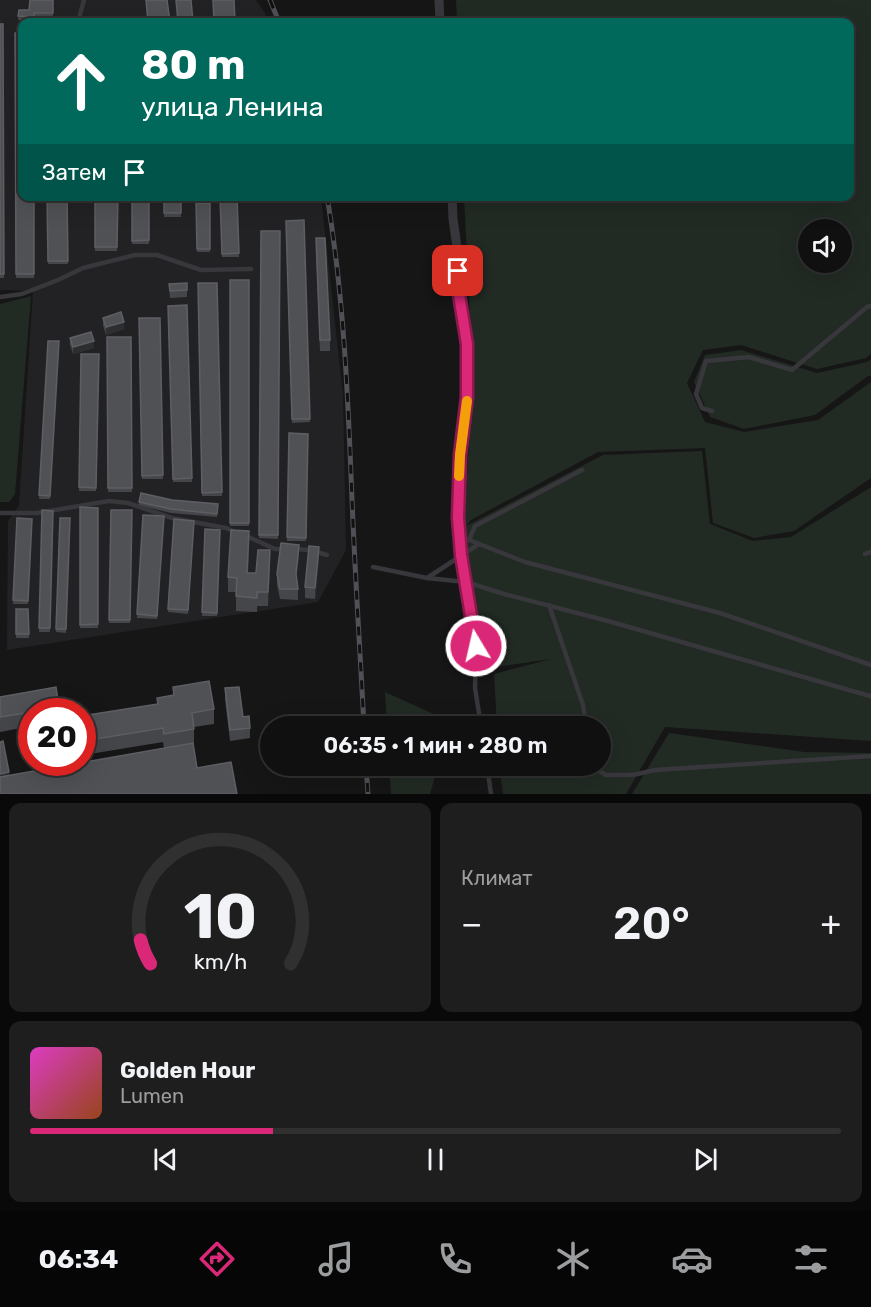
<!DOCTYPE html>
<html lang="ru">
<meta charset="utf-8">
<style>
:root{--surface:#101011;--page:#1e1e1f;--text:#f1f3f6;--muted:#9c9d9f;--line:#303031;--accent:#db2777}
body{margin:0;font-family:Rubik,sans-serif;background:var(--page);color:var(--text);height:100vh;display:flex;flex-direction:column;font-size:22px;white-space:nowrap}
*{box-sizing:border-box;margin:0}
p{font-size:20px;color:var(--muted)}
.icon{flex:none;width:33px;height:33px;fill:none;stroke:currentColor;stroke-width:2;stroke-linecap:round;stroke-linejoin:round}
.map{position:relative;height:794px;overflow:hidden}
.details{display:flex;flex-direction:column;gap:9px;padding:9px;background:#090909;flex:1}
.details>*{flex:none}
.hud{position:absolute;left:18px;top:18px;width:836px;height:183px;border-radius:12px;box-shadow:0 6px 24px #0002,0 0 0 2px var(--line);background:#00695c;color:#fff;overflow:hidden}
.controls{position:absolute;left:798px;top:219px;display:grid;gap:12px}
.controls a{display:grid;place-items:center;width:54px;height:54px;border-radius:50%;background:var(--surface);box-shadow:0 6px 24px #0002,0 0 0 2px var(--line);font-size:30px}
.speed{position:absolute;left:18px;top:698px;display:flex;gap:12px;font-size:30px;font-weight:700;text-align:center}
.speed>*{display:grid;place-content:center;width:78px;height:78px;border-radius:50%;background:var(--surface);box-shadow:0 6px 24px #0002,0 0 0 2px var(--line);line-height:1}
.speed .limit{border:9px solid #d22;background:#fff;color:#111}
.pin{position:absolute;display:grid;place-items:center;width:51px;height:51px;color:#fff;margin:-26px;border-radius:12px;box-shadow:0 3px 9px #0006}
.me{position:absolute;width:66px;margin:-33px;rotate:351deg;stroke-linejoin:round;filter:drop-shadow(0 0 4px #0008)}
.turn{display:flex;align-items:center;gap:21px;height:126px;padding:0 24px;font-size:27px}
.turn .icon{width:78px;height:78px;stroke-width:2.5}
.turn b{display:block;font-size:42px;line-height:51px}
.then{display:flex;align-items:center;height:57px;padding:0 24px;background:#0003;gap:12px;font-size:22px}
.big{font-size:45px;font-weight:600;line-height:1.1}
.details .card{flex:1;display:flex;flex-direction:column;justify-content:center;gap:9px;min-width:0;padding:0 21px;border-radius:12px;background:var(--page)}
.details .dial{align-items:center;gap:0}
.dial svg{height:156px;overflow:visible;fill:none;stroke:var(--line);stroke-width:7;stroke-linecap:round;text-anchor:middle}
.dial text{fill:var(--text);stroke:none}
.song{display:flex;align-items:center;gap:18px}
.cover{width:72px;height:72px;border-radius:9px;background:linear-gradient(135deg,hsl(310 70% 55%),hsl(20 70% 35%))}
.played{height:6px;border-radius:3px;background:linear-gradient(90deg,var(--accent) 30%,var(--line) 30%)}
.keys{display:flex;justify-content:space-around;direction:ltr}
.heat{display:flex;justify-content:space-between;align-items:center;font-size:33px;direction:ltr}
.details .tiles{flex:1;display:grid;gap:9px;grid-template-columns:1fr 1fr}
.card:last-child{grid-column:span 2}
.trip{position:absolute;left:260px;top:716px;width:351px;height:60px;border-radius:30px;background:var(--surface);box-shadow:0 6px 24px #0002,0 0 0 2px var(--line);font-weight:600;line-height:60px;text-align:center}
.dock{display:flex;height:96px;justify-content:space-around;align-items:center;background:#060607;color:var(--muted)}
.dock .icon{width:42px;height:42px}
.dock .current{color:var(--accent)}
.dock b{font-size:27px;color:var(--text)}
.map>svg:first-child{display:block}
.built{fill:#222224}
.green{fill:#222a24;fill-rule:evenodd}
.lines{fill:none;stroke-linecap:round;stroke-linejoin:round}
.lane{stroke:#37373c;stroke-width:4.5}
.street{stroke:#37373c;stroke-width:9}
.rail-casing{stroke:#505157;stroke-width:5}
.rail{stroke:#111112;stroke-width:3;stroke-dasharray:9;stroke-linecap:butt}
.wall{fill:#444649;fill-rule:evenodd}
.shaded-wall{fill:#2d2e30}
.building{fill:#4f5155;stroke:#5d5f64;stroke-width:1.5}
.route-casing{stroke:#8e194d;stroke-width:15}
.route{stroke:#db2777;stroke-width:10}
.slow{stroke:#f59e0b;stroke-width:10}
</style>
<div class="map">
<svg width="871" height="794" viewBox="0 0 871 794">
<rect width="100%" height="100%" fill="#161617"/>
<!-- built -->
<polygon class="built" points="0,0 256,0 265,13 268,22 22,22 22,196 321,197 343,395 346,550 318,602 7,650 8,521 19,505 33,291 0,290"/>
<!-- green -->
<g class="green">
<path d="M456,0H871V354L866,358L817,369L741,345L703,350L687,383L705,422L744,432L818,420L871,382V478L794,531L754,538L713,523L705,448L598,452L471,520L466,526L603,455L702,451L710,524L753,541L791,537L871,487V741L665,727L626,794H503L499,765H600V726H497L494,674L551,659L475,670L464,612L463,543L473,374L464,197L849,196V22H457ZM808,230H842V262H808Z"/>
<polygon points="31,296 15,494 9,502 0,502 0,304"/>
<polygon points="741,350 817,373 867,362 871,359 871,376 868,376 815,415 744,429 710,417 694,382 705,355"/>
<polygon points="385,692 449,721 448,726 387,726"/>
<polygon points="669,733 804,752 871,753 871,794 632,794"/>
<polygon points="389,765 438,765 430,794 391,794"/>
</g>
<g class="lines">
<!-- lane -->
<g class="lane">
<polyline points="78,22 84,0"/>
<polyline points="0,297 22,294 58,280 83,268 135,255 157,255 201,270 251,269"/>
<polyline points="712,411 702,408 696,394 706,361 749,357 792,370 867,307 871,306"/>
<polyline points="0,513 37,513 109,501 128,503 172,518 226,528 235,532"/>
<polyline points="246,536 275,549 286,549"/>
<polyline points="469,540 475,526 582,470"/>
<polyline points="294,549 309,550 327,555"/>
<polyline points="865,554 871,552"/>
<polyline points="373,567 427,578 466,582 504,594 608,621 870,696"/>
<polyline points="427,578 479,544"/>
<polyline points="549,605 583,705 586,726"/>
<polyline points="481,726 475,688 476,646 459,536 525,562 720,613 871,665"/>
<polyline points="487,765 491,794"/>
<polyline points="589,765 606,775 633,775 655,770 871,756"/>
</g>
<!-- street -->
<g class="street">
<polyline points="439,0 440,22"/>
<polyline points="452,196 453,219 458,254 458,288 467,344 467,397 460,455 458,518 459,536"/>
</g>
<!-- rail casing -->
<g class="rail-casing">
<g id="rail">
<polyline points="270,0 279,22"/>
<path d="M327,196C344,297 348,398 352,499C355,575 360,650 364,726"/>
<polyline points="366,765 368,794"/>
</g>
</g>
<!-- rail -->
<use href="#rail" class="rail"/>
</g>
<!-- wall -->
<g class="wall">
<polygon points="53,0 53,17 34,16 34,21 18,20 19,10 29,10"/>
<polygon points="0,24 3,24 4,278 0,278"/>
<polygon points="15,33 34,196 34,278 16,278"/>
<polygon points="47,196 67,196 68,264 48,264"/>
<polygon points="95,196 118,196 117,251 95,251"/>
<rect x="132" y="196" width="17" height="48"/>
<rect x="164" y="196" width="17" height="21"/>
<polygon points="220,196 237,196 239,257 222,257"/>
<polygon points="247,196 258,196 252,202"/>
<polygon points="196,203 210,203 210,252 197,252"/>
<polygon points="304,220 310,422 292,423 286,221"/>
<polygon points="261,231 280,231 278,539 259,538"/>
<polygon points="316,249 330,340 330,351 320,351"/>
<rect x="230" y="280" width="19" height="246"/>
<polygon points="187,283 187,297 170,298 169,284"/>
<polygon points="198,283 217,283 222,496 202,496"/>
<polygon points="187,305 192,482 173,482 168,306"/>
<polygon points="103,318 124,329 106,335 103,325"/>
<polygon points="139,318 160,318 163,479 142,479"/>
<polygon points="107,337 131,337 132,492 108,492"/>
<polygon points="70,338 94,348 73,354 70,345"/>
<polygon points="48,341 59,341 50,499 39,499"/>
<polygon points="81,354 99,354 96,491 79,491"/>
<polygon points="289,433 308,434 306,541 287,541"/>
<polygon points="172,500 218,504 217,517 171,513 139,505 139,502"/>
<polygon points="80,507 98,508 98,628 80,628"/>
<polygon points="42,510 53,511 50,632 39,632"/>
<polygon points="111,510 132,510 130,623 109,623"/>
<polygon points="143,515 164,516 157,619 137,618"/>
<polygon points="17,518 32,519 28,604 13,604"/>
<polygon points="60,518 70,518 66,633 56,632"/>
<polygon points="174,519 194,521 188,614 168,612"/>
<polygon points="205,529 220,530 217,616 202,616"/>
<polygon points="249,545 248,573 256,573 270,565 268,606 257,606 257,612 236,611 236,592 228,592 228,577"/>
<polygon points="299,556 296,578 298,589 298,600 280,599 277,585 277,574"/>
<polygon points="319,558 315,599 305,598 305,587"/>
<polygon points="16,609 28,609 29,638 16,638"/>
<path d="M173,687L214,709V724L194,727V743H193L197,768L237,794L9,776L45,769L44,762H82V716L157,704V698L173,695ZM163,742L164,748L59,767L90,761V754Z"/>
<polygon points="225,688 250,728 250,738 230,741 225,699"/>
<polygon points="0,697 59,707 59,711 32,711 32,726 0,732"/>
</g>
<!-- shaded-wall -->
<g class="shaded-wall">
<polygon points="254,196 258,196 252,202 252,199"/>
<polygon points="124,322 124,329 106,335 106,327"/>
<polygon points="94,341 94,348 73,354 73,347"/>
<polygon points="249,531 249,545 247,587 247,573"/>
<polygon points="299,545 299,556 296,585 296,574"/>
<polygon points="319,547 319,558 315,599 315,588"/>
<polygon points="270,550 270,565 268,606 268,592"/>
<polygon points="9,772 9,779 0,781 0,774"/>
</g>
<!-- building -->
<g class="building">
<polygon points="30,0 53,0 53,13 34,13 34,17 18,16 19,10 29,10"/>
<polygon points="146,0 167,0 170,22 148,22"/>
<polygon points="176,0 191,0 193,22 178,22"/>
<polygon points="213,0 234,0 235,22 214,22"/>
<polygon points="0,24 3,24 4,274 0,274"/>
<polygon points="15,33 22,33 22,196 34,196 34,274 16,274"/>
<polygon points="47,196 67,196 68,261 48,261"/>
<polygon points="95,196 118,196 117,247 95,247"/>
<polygon points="132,196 149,196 149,240 132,241"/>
<rect x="164" y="196" width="17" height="17"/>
<polygon points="220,196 237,196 239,253 222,254"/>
<polygon points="196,203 210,203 210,249 197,249"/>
<polygon points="304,220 310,419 292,419 286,221"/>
<polygon points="261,231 280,231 278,535 259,535"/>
<polygon points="316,238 325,238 330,340 320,340"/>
<rect x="230" y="280" width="19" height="243"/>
<polygon points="187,283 187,290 170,291 169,284"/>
<polygon points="198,283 217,283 222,492 202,493"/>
<polygon points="187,305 192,478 173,479 168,306"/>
<polygon points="121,312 124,322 106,327 103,318"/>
<polygon points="139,318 160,318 163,475 142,476"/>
<polygon points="91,332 94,341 73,347 70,338"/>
<polygon points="107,337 131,337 132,488 108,488"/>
<polygon points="48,341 59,341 50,496 39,495"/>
<polygon points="81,354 99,354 96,488 79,487"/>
<polygon points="289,433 308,434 306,538 287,537"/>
<polygon points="141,493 172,500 218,504 217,514 171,509 139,502"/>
<polygon points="80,507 98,508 98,624 80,625"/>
<polygon points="42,510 53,511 50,628 39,628"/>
<polygon points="111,510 132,510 130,620 109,620"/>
<polygon points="143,515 164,516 157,616 137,614"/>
<polygon points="17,518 32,519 28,601 13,600"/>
<polygon points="60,518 70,518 66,629 56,629"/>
<polygon points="174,519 194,521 188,610 168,609"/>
<polygon points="205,529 220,530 217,613 202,612"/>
<polygon points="231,530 249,531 247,573 256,573 258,550 270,550 268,592 257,592 257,598 236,596 237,578 228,577"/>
<polygon points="281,543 299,545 296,574 298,589 280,589 277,574"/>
<polygon points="309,546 319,547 315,588 305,587"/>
<polygon points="16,609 28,609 29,634 16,634"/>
<polygon points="209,681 214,709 192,713 194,729 164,734 163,728 89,740 90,747 82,748 82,716 158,704 157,698 174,695 173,687"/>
<polygon points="56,687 59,707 32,711 32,712 0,717 0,697"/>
<polygon points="239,687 243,717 249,716 250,728 230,730 225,688"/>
<polygon points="3,741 9,772 0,774 0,742"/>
<polygon points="193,743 197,768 231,762 237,794 0,794 0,777"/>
</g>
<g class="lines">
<!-- route casing -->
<g class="route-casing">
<polyline id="route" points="458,271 458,288 467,344 467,397 460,455 458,518 461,555 476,646"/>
</g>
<!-- route -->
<use href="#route" class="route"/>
<!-- slow -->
<polyline class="slow" points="459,476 460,455 467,401"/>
</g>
</svg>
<div class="controls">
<a><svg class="icon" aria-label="sound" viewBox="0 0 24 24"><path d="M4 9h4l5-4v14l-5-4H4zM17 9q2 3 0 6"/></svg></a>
</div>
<div class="speed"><div class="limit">20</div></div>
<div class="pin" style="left:458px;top:271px;background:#d93025"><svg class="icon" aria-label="arrive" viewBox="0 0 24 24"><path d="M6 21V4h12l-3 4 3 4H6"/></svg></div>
<svg class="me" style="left:476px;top:646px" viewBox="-20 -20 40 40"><circle r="17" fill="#db2777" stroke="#fff" stroke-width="3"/><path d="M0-11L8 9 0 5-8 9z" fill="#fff"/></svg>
<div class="trip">06:35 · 1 мин · 280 m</div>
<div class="hud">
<div class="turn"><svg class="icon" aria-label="ahead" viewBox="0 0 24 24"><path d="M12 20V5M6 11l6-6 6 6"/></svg><div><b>80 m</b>улица Ленина</div></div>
<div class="then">Затем<svg class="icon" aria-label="arrive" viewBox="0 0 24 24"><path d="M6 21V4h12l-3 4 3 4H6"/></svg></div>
</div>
</div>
<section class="details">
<div class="tiles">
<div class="card dial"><svg viewBox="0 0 100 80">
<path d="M14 69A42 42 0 1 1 86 69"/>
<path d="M14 69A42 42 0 0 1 9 57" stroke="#db2777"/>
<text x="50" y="56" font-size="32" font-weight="700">10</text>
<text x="50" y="72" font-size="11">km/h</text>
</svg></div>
<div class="card"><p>Климат</p>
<div class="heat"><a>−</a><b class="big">20°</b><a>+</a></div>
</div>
<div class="card">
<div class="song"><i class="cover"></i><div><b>Golden Hour</b><p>Lumen</p></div></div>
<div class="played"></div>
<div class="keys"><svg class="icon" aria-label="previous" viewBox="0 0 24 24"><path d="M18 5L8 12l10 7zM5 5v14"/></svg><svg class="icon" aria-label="pause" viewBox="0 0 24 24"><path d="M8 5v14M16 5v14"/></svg><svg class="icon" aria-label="next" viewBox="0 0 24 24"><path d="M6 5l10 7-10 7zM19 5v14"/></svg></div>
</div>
</div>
</section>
<nav class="dock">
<b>06:34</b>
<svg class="icon current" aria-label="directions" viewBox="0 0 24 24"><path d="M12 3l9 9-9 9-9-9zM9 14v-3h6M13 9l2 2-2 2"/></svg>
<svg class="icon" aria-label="music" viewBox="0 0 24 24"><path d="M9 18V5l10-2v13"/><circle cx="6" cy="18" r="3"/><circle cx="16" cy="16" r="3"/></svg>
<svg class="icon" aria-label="phone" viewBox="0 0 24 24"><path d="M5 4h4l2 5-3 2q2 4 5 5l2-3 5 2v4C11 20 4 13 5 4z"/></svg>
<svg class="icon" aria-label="climate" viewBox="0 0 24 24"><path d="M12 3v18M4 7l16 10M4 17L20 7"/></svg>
<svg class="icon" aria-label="car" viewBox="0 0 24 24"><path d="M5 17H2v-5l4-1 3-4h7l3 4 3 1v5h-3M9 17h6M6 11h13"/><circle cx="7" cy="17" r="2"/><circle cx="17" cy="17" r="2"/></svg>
<svg class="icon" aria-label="filters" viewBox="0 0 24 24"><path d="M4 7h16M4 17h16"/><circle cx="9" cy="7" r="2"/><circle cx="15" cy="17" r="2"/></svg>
</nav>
